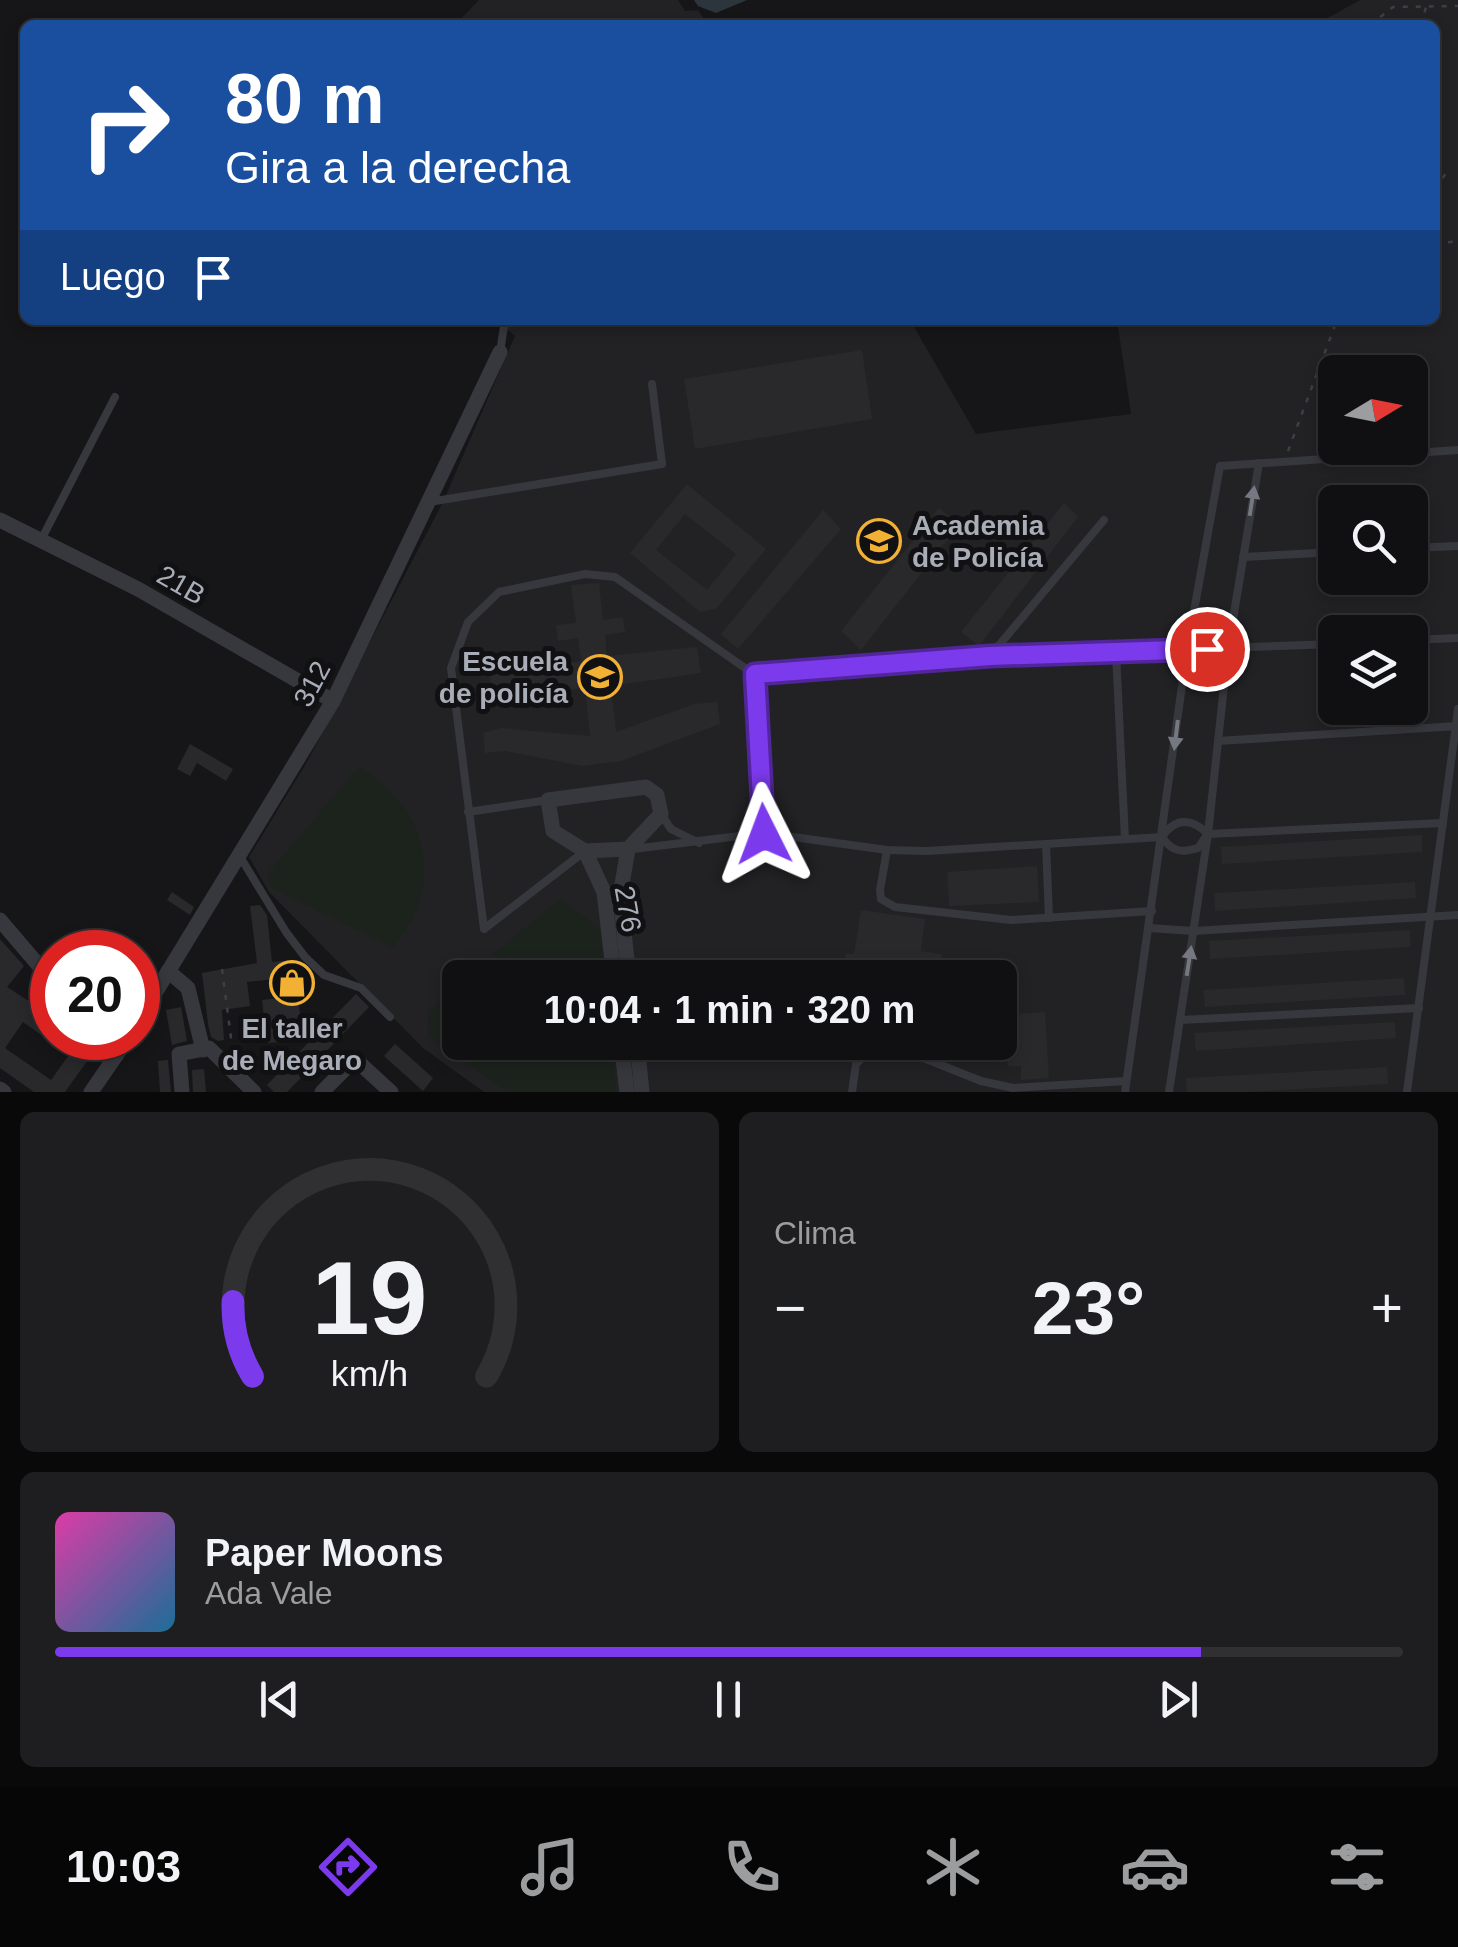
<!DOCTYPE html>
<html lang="es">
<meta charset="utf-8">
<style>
:root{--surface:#101012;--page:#1e1e20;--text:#f1f3f6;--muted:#9c9d9f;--line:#303032;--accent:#7c3aed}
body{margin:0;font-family:Helvetica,sans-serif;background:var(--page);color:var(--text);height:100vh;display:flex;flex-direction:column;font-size:38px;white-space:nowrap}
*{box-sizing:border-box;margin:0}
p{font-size:32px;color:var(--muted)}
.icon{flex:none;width:55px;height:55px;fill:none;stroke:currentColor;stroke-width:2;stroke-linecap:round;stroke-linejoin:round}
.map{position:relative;height:1092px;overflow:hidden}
.details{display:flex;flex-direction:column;gap:20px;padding:20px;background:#09090a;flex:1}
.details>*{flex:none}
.guide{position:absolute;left:20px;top:20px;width:1420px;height:305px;border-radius:15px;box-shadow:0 5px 15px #0003,0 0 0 2px var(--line);background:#1a4fa0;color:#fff;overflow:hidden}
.needle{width:65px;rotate:80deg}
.buttons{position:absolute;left:1318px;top:355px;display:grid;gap:20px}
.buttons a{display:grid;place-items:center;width:110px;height:110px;border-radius:15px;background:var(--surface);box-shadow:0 5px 15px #0003,0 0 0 2px var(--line);font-size:50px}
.speed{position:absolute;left:30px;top:930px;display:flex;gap:20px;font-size:50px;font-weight:700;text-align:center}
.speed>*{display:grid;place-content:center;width:130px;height:130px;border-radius:50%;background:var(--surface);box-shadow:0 5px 15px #0003,0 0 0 2px var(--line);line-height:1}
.speed .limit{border:15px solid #d22;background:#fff;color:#111}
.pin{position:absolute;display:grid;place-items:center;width:85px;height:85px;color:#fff;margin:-42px;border:5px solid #fff;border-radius:50%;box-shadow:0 2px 10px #0007}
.me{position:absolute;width:110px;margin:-55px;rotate:357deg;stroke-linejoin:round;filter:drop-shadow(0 0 8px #0008)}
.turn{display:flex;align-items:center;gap:35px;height:210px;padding:0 40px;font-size:45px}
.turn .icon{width:130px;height:130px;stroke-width:2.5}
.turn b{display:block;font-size:70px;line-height:85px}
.then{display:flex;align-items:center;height:95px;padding:0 40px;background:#0003;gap:20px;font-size:38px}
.big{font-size:75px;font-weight:800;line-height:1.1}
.details .widget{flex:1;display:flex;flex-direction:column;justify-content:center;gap:15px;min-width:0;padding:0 35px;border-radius:15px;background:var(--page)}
.details .dial{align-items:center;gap:0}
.dial svg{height:260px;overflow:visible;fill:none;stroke:var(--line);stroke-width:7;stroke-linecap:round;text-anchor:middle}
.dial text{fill:var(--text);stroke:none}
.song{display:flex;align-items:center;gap:30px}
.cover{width:120px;height:120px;border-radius:15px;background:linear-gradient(135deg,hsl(320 70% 55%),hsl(200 70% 35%))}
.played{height:10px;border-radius:5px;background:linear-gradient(90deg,var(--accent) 85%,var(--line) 85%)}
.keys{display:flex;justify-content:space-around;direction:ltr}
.heat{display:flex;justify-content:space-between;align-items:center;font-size:55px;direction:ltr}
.details .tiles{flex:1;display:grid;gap:20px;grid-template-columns:1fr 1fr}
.widget:last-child{grid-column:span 2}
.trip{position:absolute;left:442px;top:960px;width:575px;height:100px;border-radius:15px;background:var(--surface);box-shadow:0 5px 15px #0003,0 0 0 2px var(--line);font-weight:800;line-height:100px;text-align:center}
.dock{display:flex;height:160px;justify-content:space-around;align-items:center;background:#060607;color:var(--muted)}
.dock .icon{width:70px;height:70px}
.dock .active{color:var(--accent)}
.dock b{font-size:45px;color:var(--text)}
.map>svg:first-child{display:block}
.built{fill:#222225;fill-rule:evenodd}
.green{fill:#1c231d}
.water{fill:#2c353c}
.building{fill:#29292c;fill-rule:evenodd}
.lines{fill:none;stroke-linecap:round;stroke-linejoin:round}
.path{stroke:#3d3f44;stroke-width:2.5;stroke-dasharray:5 8;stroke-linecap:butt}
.service{stroke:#37383d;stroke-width:8}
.minor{stroke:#37383d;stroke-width:15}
.oneway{fill:#757881}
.route-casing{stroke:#51269a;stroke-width:25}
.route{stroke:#7c3aed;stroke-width:18}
.labels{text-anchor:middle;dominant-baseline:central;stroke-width:10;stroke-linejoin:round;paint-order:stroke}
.poi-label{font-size:28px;font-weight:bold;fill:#a8adb8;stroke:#111113;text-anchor:start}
.street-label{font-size:28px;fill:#a8adb8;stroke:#111113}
</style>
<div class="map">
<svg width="1458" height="1092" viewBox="0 0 1458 1092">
<rect width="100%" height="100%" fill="#161618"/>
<!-- built -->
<g class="built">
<polygon points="479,0 678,0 685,11 698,10 708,25 455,25"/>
<path d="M1360,0H1458V1092H484L423,1048L269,892L249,857L307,762L442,504L515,336L496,320H910L976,434L1131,414L1117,320H1435V25H1315ZM1335,372H1410V448H1335ZM1335,502H1410V578H1335ZM1335,632H1410V708H1335ZM460,978H1000V1042H460Z"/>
</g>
<!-- green -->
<g class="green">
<path d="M359,766C411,800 441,852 415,914C410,926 400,937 393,948L271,888L268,873Z"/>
<polygon points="560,899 600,928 605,977 465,977"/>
<path d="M460,982V1042L612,1043L616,1089L613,1092H508L434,1041C417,1014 441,998 460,982Z"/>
</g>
<!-- water -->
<polygon class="water" points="694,0 747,0 716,13 698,6"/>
<!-- building -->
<g class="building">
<polygon points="862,350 872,419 695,449 684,379"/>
<path d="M687,484L766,549L716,609L700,612L630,553ZM685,514L736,554L707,590L656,550Z"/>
<polygon points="1064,503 1078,517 979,646 961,632"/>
<polygon points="939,508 959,525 861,650 841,631"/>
<polygon points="823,510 841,529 738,649 721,634"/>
<polygon points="599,583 603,620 623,617 625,632 605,635 607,656 697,647 701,673 611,686 616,732 694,704 717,702 720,724 621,761 582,766 505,751 485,753 483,733 501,728 590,736 585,688 493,700 490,673 581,661 578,638 558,641 556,625 576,623 571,585"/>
<polygon points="190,744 233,769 226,781 197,763 190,776 177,769"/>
<polygon points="1422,835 1422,852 1222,864 1221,847"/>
<polygon points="1037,866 1039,902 949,906 947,872"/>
<polygon points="1415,882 1416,898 1215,911 1214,893"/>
<polygon points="172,892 194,907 190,915 167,900"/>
<polygon points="260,905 267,915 272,962 294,960 302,1031 279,1034 280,1042 267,1043 262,1000 286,997 284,978 247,982 250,1006 222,1010 224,1040 218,1041 211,1037 208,1024 202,973 257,963 250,906"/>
<polygon points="861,910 925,919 921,951 942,954 940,967 968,972 967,978 843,978 846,953 854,954"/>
<polygon points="1410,930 1410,947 1210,959 1209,941"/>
<path d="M0,939L24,966L7,987L52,1016V1038H63L90,1057L65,1092H34L0,1068ZM23,1022L69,1055L51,1080L5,1048Z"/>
<polygon points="1404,978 1405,995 1205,1007 1203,990"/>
<polygon points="356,994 369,1007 287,1092 274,1092 267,1085"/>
<polygon points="181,1007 187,1041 172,1045 166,1010"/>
<polygon points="1045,1012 1049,1078 1021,1080 1021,1066 1008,1066 1007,1046 1000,1046 1000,1015"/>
<polygon points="1395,1022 1396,1038 1196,1051 1194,1033"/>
<polygon points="395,1044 433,1078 423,1091 384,1056"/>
<polygon points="168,1060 171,1092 160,1092 158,1061"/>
<polygon points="1387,1067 1388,1084 1249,1092 1187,1092 1186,1078"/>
<polygon points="204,1069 206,1092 193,1092 192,1070"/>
</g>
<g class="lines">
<!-- path -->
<g class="path">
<polyline points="1370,25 1393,7 1458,6"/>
<polyline points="1421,25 1426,7"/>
<polyline points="1435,189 1449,169"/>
<polyline points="1435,230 1440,229"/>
<polyline points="1435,244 1458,241"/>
<polyline points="1288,451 1337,320"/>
<polyline points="222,969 233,1053"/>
</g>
<!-- service -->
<g class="service">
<polyline points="500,352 505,320"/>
<polyline points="429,502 662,464 652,384"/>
<polyline points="41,540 115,397"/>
<polyline points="1410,548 1458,546"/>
<polyline points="1243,557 1335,552"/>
<polyline points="1410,640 1458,638"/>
<polyline points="1116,653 1125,839"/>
<polyline points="990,656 1104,520"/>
<polyline points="755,675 764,833"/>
<polyline points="1218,741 1458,726"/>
<polyline points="468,812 548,800"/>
<polyline points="661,814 671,829 699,843"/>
<path d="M1207,835L1198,848C1182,853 1172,852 1162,837C1175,817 1192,818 1208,834L1443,823"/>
<polyline points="1046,844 1049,918"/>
<polyline points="633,849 764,833 887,850 927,851 1162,837"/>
<polyline points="887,850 880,890 881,899 895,907 1011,920 1152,911"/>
<polyline points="585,851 484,929 451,668 468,622 499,592 585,574 615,577 755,675 990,656 1335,644"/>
<polyline points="239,855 286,932 305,957 324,975 361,988 390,1017"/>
<polyline points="1149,928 1193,931 1458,915"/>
<polyline points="1180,1020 1419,1008"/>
<polyline points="852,1092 856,1064 865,1055 921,1057 981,1081 1013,1088 1126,1081"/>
<polyline points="1125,1092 1187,650 1220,466 1458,450"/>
<polyline points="1169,1092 1208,834 1228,649 1259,463"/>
<polyline points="1407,1092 1458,709"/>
</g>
<!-- minor -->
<g class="minor">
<polyline points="0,520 138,589 333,701"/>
<polygon points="646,787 657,795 661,814 628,849 585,851 553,831 548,800"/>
<polyline points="628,849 620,896 629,978"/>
<polyline points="585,851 604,892 614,978"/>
<polyline points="0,920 52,981"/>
<polyline points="168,971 188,988 203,1050"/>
<polyline points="138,1021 333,701 500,352"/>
<polyline points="101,1038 116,1056"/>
<polyline points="621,1042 627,1092"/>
<polyline points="637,1042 642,1092"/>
<polyline points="0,1089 4,1092"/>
<polyline points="91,1092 128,1038"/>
<polyline points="182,1092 179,1054 209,1048 254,1092"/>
<polyline points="322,1092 355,1059 391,1092"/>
</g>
</g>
<!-- one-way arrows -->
<defs><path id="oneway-solid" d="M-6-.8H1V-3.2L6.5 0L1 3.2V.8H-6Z" transform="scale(2.5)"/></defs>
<g class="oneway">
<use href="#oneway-solid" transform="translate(1252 501) rotate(-81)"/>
<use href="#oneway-solid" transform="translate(1176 735) rotate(97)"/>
<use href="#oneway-solid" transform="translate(1189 961) rotate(-81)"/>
</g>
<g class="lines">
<!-- route casing -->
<g class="route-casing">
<polyline id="route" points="764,834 755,674 990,656 1207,649"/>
</g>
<!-- route -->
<use href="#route" class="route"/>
</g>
<!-- icons -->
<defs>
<g id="university-ring" transform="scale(2.25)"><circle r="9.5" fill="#111113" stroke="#f2b134" stroke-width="1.5"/><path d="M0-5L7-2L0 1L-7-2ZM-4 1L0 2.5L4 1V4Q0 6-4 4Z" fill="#f2b134"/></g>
<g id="school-ring" transform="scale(2.25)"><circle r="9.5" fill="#111113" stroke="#f2b134" stroke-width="1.5"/><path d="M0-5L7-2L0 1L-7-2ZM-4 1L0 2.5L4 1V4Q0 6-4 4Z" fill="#f2b134"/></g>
<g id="shop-ring" transform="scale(2.25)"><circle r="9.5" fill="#111113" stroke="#f2b134" stroke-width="1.5"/><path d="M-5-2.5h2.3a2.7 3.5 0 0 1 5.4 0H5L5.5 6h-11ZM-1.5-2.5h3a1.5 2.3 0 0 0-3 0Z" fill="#f2b134"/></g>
</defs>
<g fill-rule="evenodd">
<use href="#university-ring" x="879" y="541"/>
<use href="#school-ring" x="600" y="677"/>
<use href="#shop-ring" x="292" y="983"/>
</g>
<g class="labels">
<!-- poi labels -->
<g class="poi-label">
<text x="912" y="525">Academia<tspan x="912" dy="32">de Policía</tspan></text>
<text x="568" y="661" text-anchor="end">Escuela<tspan x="568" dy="32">de policía</tspan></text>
<text x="292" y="1028" text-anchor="middle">El taller<tspan x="292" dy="32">de Megaro</tspan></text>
</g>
<!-- street labels -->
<g class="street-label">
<text transform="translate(181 585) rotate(30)">21B</text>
<text transform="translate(312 684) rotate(-62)">312</text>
<text transform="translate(628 909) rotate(80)">276</text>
</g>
</g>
</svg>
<div class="buttons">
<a><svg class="needle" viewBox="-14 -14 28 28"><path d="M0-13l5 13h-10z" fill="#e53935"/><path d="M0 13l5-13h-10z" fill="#9c9d9f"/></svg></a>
<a><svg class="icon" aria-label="search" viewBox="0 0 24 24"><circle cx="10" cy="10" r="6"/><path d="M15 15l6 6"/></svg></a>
<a><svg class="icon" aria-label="layers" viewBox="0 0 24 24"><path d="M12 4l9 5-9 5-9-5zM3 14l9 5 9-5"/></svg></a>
</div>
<div class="speed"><div class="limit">20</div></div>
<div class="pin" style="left:1207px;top:649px;background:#d93025"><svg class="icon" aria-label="arrive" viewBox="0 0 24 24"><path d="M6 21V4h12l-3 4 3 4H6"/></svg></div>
<svg class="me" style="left:764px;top:834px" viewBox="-20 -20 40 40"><path d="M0-17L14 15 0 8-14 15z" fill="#7c3aed" stroke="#fff" stroke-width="4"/></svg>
<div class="trip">10:04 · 1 min · 320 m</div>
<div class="guide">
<div class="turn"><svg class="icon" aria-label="right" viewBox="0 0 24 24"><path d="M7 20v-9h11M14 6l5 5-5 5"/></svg><div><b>80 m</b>Gira a la derecha</div></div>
<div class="then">Luego<svg class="icon" aria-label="arrive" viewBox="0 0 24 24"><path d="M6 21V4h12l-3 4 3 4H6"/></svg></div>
</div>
</div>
<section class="details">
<div class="tiles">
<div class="widget dial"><svg viewBox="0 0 100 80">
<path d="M14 69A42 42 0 1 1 86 69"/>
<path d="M14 69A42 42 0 0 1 8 46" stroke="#7c3aed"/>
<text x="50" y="56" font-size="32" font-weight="700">19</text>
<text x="50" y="72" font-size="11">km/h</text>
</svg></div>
<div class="widget"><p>Clima</p>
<div class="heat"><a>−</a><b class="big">23°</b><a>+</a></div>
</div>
<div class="widget">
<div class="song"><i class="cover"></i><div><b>Paper Moons</b><p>Ada Vale</p></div></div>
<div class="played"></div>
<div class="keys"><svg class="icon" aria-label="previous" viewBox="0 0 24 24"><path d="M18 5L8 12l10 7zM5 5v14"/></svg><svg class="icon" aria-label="pause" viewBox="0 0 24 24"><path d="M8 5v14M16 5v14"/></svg><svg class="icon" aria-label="next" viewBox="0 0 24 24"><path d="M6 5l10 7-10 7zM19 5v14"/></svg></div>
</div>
</div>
</section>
<nav class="dock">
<b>10:03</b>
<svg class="icon active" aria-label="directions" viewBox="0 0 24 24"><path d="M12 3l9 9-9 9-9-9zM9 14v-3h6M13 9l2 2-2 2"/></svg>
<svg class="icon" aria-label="music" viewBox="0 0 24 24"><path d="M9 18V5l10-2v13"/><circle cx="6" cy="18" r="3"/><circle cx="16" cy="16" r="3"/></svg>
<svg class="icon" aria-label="phone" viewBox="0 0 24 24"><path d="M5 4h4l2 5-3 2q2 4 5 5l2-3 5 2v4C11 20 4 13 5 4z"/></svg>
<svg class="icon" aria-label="climate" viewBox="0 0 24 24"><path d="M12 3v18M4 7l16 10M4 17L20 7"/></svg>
<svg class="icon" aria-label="car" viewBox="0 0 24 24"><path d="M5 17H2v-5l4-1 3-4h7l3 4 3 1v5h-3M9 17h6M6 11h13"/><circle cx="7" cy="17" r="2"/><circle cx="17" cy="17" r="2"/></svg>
<svg class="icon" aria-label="filters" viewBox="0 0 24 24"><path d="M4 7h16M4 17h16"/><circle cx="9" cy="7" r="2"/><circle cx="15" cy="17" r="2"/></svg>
</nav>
